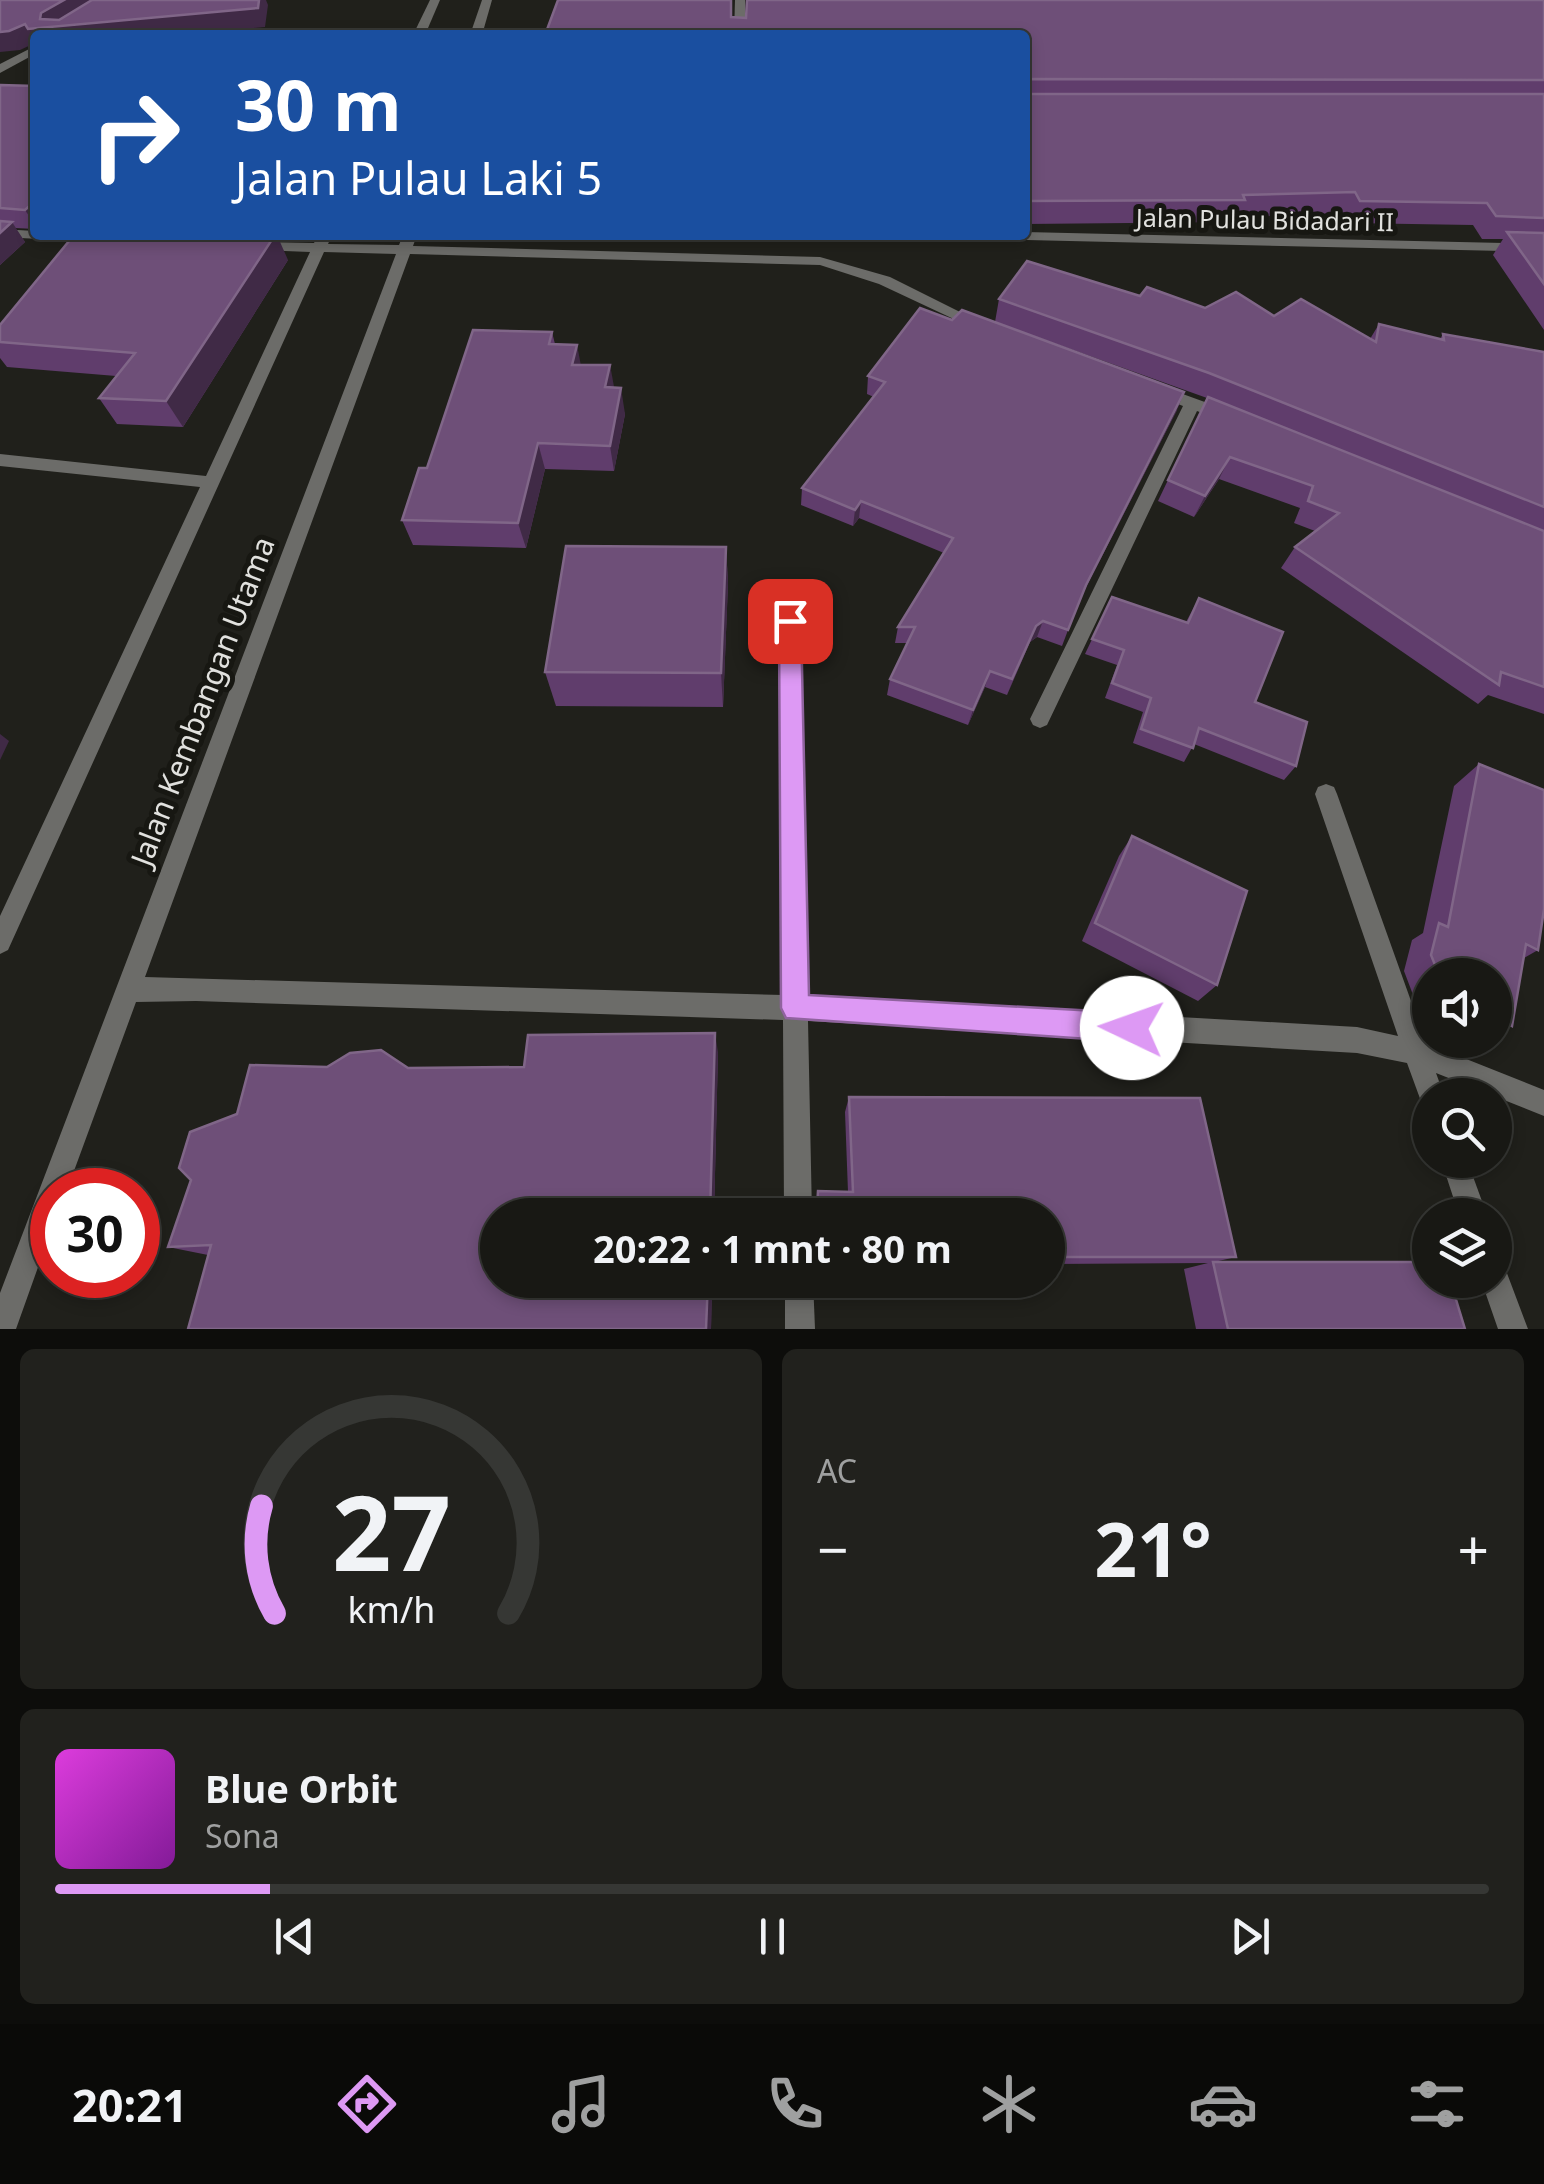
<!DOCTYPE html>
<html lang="id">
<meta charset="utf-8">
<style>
:root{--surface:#181814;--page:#21211d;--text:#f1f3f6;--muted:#9fa0a0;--line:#363734;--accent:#dd99f4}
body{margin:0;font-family:"Noto Sans",sans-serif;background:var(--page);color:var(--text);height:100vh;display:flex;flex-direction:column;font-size:38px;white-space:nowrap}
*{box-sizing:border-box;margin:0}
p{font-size:32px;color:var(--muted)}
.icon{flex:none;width:55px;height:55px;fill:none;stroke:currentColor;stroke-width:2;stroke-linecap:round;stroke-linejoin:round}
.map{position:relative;height:1329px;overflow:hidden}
.drawer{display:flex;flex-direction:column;gap:20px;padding:20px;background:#0d0d0b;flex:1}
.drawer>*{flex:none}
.hud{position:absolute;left:30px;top:30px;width:1000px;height:210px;border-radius:10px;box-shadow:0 5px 15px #0003,0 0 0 2px var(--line);background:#1a4fa0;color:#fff;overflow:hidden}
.fabs{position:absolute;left:1412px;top:958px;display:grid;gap:20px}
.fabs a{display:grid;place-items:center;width:100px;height:100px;border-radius:50%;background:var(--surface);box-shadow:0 5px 15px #0003,0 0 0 2px var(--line);font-size:50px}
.speed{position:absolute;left:30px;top:1168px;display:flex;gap:20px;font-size:50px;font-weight:700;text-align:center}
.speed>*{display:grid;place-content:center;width:130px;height:130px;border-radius:50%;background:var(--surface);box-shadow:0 5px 15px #0003,0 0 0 2px var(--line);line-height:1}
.speed .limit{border:15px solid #d22;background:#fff;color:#111}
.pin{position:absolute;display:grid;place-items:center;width:85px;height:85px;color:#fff;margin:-42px;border-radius:20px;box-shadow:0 5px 15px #0006}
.me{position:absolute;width:110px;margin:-55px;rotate:273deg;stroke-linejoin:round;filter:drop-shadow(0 0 8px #0008)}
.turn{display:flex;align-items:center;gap:35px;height:210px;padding:0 40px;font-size:45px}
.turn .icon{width:130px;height:130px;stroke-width:2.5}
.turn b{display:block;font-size:70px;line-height:85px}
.big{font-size:75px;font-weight:700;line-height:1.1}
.drawer .card{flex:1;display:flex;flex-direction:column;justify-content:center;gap:15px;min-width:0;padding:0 35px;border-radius:15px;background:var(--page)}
.drawer .dial{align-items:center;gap:0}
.dial svg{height:260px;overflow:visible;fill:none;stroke:var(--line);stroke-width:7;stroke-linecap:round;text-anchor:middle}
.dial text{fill:var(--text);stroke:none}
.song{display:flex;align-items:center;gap:30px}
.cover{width:120px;height:120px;border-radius:15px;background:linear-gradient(135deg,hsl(300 70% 55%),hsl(290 70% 35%))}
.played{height:10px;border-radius:5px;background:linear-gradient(90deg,var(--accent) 15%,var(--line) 15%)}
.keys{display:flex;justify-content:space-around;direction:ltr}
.heat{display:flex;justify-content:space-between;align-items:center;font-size:55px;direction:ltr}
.drawer .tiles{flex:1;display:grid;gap:20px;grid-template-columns:1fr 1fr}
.card:last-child{grid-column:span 2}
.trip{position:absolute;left:480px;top:1198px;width:585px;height:100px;border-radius:50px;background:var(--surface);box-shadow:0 5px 15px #0003,0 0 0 2px var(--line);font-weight:700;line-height:100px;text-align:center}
.menu{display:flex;height:160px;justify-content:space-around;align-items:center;background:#0a0a08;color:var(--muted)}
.menu .icon{width:70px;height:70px}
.menu .active{color:var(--accent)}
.menu b{font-size:45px;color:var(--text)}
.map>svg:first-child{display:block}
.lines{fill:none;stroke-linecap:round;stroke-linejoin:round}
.minor{fill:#6c6c69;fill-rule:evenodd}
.wall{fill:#603d6c}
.shaded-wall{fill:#402a46}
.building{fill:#6e4f78;stroke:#806688;stroke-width:2.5}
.route{fill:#dd99f4;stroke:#90639f;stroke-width:2.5}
.labels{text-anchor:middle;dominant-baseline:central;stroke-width:10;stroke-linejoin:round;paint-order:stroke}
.far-street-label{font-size:25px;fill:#e1e1de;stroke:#171712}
.street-label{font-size:30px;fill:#e1e1de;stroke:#171712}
</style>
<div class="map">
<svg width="1544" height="1329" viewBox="0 0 1544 1329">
<rect width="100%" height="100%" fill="#20201b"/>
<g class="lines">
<!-- minor -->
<g class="minor">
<polygon points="430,0 440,0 425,35 413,35"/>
<polygon points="482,0 492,0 482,35 470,35"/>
<polygon points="735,0 745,0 746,35 734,35"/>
<polygon points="35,46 35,54 0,73 0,64"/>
<polygon points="0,229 35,231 35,235 105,235 107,238 100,242 0,237"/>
<polygon points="1025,232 1544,244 1544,252 985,239 978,235 1025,235"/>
<polygon points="318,235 332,235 328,244 399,245 403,235 417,235 413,246 820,257 890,277 988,326 985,329 975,329 879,284 820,265 410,254 145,977 783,995 780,621 790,613 800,621 807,996 1357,1027 1398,1036 1315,794 1318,787 1326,784 1334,787 1337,794 1426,1043 1544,1090 1544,1116 1436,1073 1444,1095 1430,1095 1430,1108 1422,1104 1407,1063 1357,1053 808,1021 812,1215 784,1215 783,1020 196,1001 136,1002 67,1190 52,1190 52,1228 16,1329 0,1329 0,1293 396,254 324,252 8,950 0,954 0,916 200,487 0,466 0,454 206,476 310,252 259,250 252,246 259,242 314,243"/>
<polygon points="1158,385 1235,413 1237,417 1229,423 1197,411 1047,725 1040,728 1033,725 1030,719 1183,406 1152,394 1152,386"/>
<polygon points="1441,1160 1467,1160 1487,1215 1459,1215"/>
<polygon points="1495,1264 1505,1268 1528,1329 1498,1329 1481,1280 1495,1280"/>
<polygon points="785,1280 813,1280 815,1329 785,1329"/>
</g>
</g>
<!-- wall -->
<g class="wall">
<polygon points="558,0 731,0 731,17 746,18 747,0 1544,0 1544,330 1493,255 1503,239 1482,239 1473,225 1349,223 1344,214 1239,217 1236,222 1025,224 1025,35 545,35"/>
<polygon points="0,85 35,86 35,229 15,228 25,242 0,265"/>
<polygon points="288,260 183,427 117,424 99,398 116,376 7,367 0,358 0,325"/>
<polygon points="1140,296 1205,308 1274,316 1370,339 1379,324 1440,339 1443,334 1544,352 1544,714 1488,695 1478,704 1281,568 1295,547 1315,531 1294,523 1300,508 1219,479 1194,517 1158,501 1207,398 995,322 999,299"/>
<polygon points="552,332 555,344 580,365 614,388 625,414 614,471 545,469 526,548 413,545 402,520 427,468"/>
<polygon points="868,376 1177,410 1079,601 1062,646 1037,637 1030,642 1007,695 985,687 968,725 887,695 890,679 907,643 895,643 898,627 944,553 859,518 853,526 801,505 802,488 874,397 867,394"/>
<polygon points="726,547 728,583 723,707 556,706 545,672"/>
<polygon points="1112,597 1186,622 1199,598 1255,702 1296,766 1284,780 1194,744 1184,762 1133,743 1143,712 1105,698 1117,665 1085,654"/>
<polygon points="1479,764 1538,950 1524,958 1512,1026 1495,1034 1495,975 1430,975 1430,1014 1418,1008 1404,971 1412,940 1423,933 1454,786"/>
<polygon points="1132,836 1217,985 1198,1001 1082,941 1119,856"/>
<polygon points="718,1052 714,1215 498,1215 498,1280 712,1280 711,1329 188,1329 208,1255 168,1247 408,1068 524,1067"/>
<polygon points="849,1097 1236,1257 1214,1262 1465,1329 1196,1329 1184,1269 1208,1263 1048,1264 1048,1215 806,1215 807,1209 815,1208 818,1191 848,1192 845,1112"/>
<polygon points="816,1280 914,1280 914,1288 906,1293 817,1293"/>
</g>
<!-- shaded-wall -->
<g class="shaded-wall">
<polygon points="64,0 266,0 268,5 265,27 176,35 35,35 35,43 20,50 0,52 0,32 40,19 41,13"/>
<polygon points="35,201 35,225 25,210"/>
<polygon points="12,222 25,242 0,265 0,233"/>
<polygon points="275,235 277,235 288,260 183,427 166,401"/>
<polygon points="577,345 582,371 572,365"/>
<polygon points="610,365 615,392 605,387"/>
<polygon points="621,388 625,414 614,471 610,446"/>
<polygon points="1184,392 1177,410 1079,601 1086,585"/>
<polygon points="538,443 545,469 526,548 518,523"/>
<polygon points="1230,457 1219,479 1194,517 1205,496"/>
<polygon points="861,501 859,518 853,526 855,510"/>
<polygon points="726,547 728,583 723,707 721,673"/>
<polygon points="1043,621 1037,637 1030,642 1007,695 1036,626"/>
<polygon points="990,671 985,687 968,725 973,710"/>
<polygon points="0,734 9,741 0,760"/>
<polygon points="715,1033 718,1052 714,1215 710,1215"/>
<polygon points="708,1280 712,1280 711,1329 706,1329"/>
</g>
<!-- building -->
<g class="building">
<polygon points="0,0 64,0 41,13 40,19 59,20 92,0 259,0 258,8 28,29 25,24 9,31 0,32"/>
<polygon points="558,0 731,0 731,17 746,18 747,0 1544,0 1544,80 1029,79 1026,90 1029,94 1544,94 1544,218 1496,216 1487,203 1360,201 1355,192 1243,195 1245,200 1025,201 1025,35 545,35"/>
<polygon points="0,85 35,86 35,201 25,210 0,208"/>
<polygon points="0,221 12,222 0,233"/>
<polygon points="1507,232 1544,233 1544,284"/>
<polygon points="74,235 275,235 166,401 99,398 135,353 0,342 0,325"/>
<polygon points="1027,261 1140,296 1147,287 1205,308 1236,292 1274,316 1301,299 1376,342 1379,324 1444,340 1443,334 1544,352 1544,507 1209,373 999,299"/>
<polygon points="920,308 952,320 962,310 1184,392 1086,585 1068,630 1043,621 1036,626 1012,679 990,671 973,710 890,679 915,627 898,627 953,538 861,501 855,510 802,488 885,382 868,376"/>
<polygon points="473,330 552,332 549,344 577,345 572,365 610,365 605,387 621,388 610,446 538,443 518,523 402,520 419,468 427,468"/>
<polygon points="1208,397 1544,531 1544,687 1501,672 1499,685 1295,547 1339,513 1308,501 1313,486 1230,457 1205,496 1168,480"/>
<polygon points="566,546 726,547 721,673 545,672"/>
<polygon points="1112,597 1188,623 1199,598 1283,632 1255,702 1307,722 1296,766 1199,728 1193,748 1141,729 1151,698 1112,683 1124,650 1092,639"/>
<polygon points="1479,764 1544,790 1544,909 1538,950 1526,944 1512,1026 1495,1017 1495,975 1439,975 1431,955 1439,923 1448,927"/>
<polygon points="1132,836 1247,891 1217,985 1095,923"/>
<polygon points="715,1033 710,1215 498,1215 498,1280 708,1280 706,1329 188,1329 211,1245 168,1247 191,1180 179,1168 190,1132 237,1114 250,1065 327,1067 350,1053 381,1050 408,1068 524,1067 528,1035"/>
<polygon points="849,1097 1200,1098 1236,1257 1048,1257 1048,1215 808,1215 807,1209 817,1208 818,1191 853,1192"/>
<polygon points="1213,1262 1430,1262 1430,1280 1450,1280 1465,1329 1228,1329"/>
<polygon points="819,1280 914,1280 914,1288 820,1288"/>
</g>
<!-- route -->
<polygon class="route" points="790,612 801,621 809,995 1132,1013 1142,1017 1147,1028 1142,1038 1132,1042 786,1018 781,1008 779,621"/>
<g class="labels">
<!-- far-street labels -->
<g class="far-street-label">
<text transform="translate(1265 219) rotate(1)">Jalan Pulau Bidadari II</text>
</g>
<!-- street labels -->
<g class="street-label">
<text transform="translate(202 701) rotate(-69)">Jalan Kembangan Utama</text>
</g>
</g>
</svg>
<div class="fabs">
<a><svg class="icon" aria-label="sound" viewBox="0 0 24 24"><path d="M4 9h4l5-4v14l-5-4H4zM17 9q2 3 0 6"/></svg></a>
<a><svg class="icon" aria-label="search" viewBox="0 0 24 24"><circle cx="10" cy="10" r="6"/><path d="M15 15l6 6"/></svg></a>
<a><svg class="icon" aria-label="layers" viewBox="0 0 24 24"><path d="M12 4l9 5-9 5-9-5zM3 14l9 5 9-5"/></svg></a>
</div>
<div class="speed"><div class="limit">30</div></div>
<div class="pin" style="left:790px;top:621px;background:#d93025"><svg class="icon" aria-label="arrive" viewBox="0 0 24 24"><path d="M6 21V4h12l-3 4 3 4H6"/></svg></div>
<svg class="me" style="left:1132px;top:1028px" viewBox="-20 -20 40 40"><circle r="19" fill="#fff"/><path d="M0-13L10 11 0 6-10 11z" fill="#dd99f4"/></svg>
<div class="trip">20:22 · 1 mnt · 80 m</div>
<div class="hud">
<div class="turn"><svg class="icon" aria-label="right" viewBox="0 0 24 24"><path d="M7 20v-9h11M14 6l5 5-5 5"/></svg><div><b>30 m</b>Jalan Pulau Laki 5</div></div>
</div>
</div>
<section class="drawer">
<div class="tiles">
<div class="card dial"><svg viewBox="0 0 100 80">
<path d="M14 69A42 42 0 1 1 86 69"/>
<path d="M14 69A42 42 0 0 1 10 36" stroke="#dd99f4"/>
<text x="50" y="56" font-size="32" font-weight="700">27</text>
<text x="50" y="72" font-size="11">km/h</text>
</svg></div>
<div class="card"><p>AC</p>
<div class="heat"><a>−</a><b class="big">21°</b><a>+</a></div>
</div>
<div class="card">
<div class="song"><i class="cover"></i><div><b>Blue Orbit</b><p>Sona</p></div></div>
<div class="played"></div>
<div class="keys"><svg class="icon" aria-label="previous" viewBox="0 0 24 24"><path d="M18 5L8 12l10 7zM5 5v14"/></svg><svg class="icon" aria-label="pause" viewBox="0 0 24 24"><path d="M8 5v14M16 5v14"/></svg><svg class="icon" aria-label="next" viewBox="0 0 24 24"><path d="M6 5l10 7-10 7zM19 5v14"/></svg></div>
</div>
</div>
</section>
<nav class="menu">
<b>20:21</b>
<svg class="icon active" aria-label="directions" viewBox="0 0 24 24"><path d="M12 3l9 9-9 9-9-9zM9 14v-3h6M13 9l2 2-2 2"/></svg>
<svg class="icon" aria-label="music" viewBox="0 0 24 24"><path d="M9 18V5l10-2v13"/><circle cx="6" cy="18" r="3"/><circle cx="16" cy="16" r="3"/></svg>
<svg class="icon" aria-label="phone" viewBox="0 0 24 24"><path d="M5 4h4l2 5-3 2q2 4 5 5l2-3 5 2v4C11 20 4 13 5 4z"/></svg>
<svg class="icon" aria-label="climate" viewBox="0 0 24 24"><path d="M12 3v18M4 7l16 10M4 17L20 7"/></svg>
<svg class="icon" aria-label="car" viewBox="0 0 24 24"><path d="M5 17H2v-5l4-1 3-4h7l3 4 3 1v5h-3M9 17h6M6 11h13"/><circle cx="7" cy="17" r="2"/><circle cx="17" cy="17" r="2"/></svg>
<svg class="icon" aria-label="filters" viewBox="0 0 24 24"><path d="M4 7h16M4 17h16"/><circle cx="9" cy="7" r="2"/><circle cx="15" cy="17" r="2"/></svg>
</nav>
